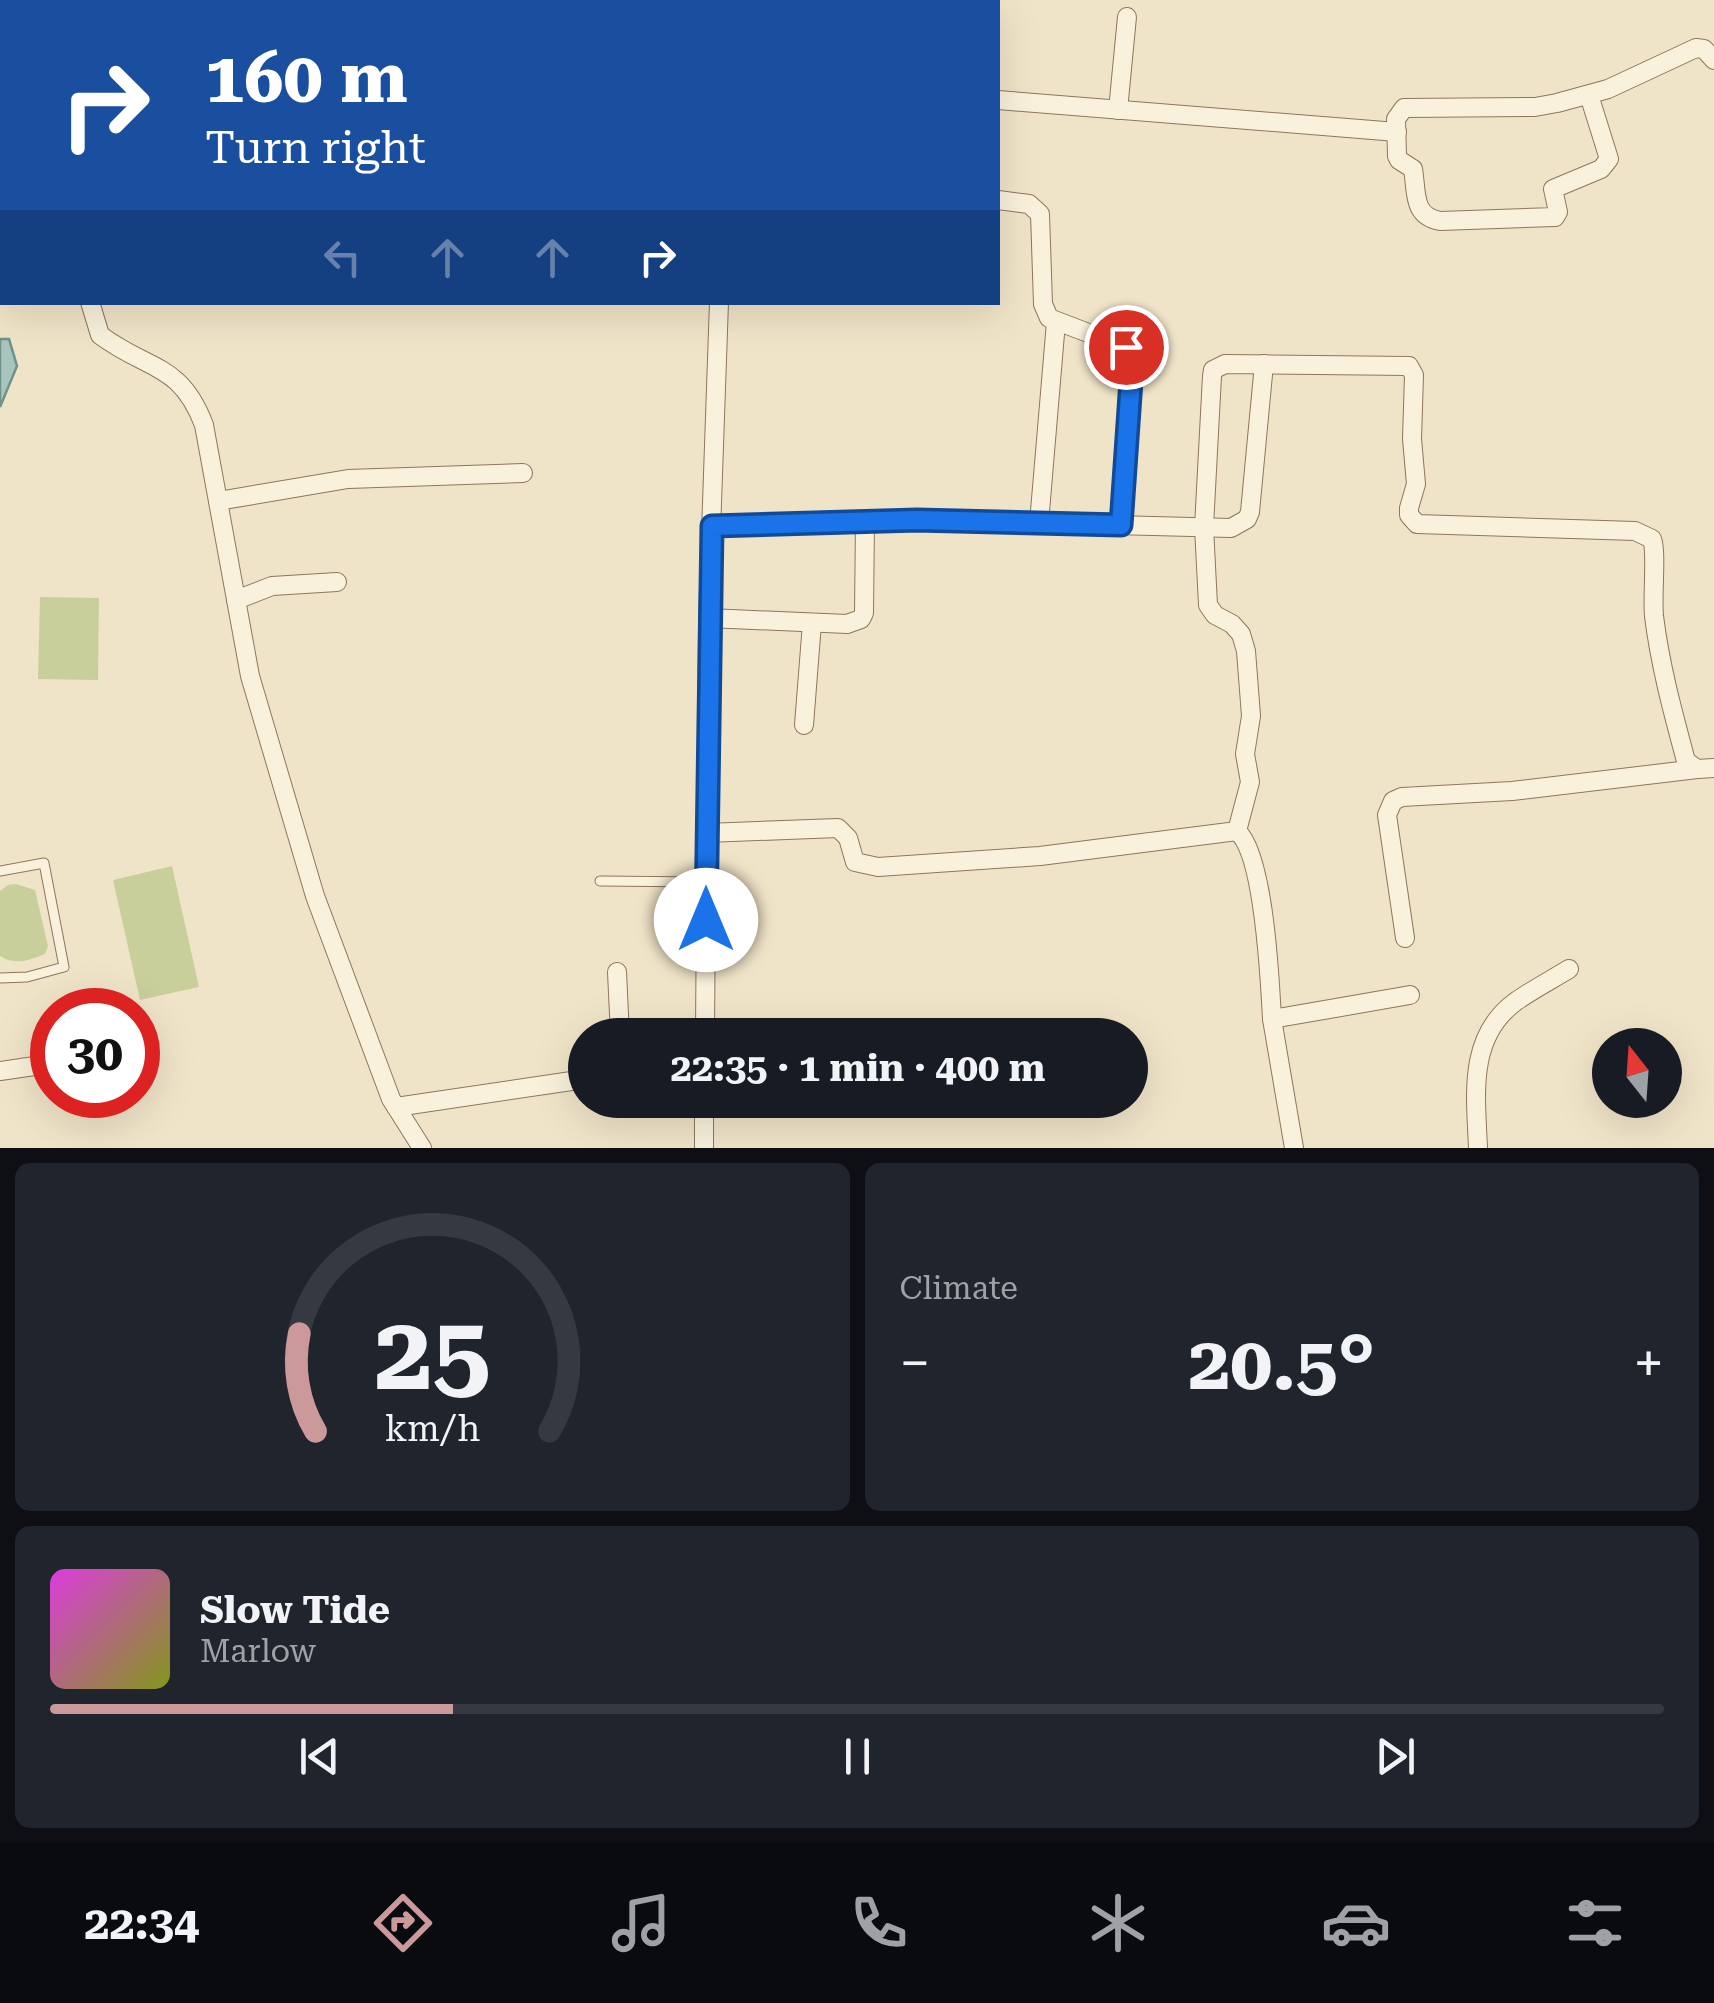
<!DOCTYPE html>
<meta charset="utf-8">
<style>
:root{--surface:#171b24;--page:#20242c;--text:#f1f3f6;--muted:#9ea1a6;--line:#363941;--accent:#cc999b}
body{margin:0;font-family:"Roboto Serif",serif;background:var(--page);color:var(--text);height:100vh;display:flex;flex-direction:column;font-size:38px;white-space:nowrap}
*{box-sizing:border-box;margin:0}
p{font-size:32px;color:var(--muted)}
.icon{flex:none;width:55px;height:55px;fill:none;stroke:currentColor;stroke-width:2;stroke-linecap:round;stroke-linejoin:round}
.map{position:relative;height:1148px;overflow:hidden}
.side{display:flex;flex-direction:column;gap:15px;padding:15px;background:#0d0f14;flex:1}
.side>*{flex:none}
.guide{position:absolute;left:0px;top:0px;width:1000px;height:305px;box-shadow:0 10px 40px #0002;background:#1a4fa0;color:#fff;overflow:hidden}
.needle{width:65px;rotate:343deg}
.fabs{position:absolute;left:1592px;top:1028px;display:grid;gap:20px}
.fabs a{display:grid;place-items:center;width:90px;height:90px;border-radius:50%;background:var(--surface);box-shadow:0 10px 40px #0002;font-size:50px}
.speed{position:absolute;left:30px;top:988px;display:flex;gap:20px;font-size:50px;font-weight:700;text-align:center}
.speed>*{display:grid;place-content:center;width:130px;height:130px;border-radius:50%;background:var(--surface);box-shadow:0 10px 40px #0002;line-height:1}
.speed .limit{border:15px solid #d22;background:#fff;color:#111}
.pin{position:absolute;display:grid;place-items:center;width:85px;height:85px;color:#fff;margin:-42px;border:5px solid #fff;border-radius:50%;box-shadow:0 2px 10px #0007}
.me{position:absolute;width:110px;margin:-55px;rotate:0deg;stroke-linejoin:round;filter:drop-shadow(0 0 8px #0008)}
.turn{display:flex;align-items:center;gap:35px;height:210px;padding:0 40px;font-size:45px}
.turn .icon{width:130px;height:130px;stroke-width:2.5}
.turn b{display:block;font-size:70px;line-height:85px}
.lanes{display:flex;align-items:center;height:95px;padding:0 40px;background:#0003;justify-content:center;gap:50px;direction:ltr}
.lanes .off{opacity:.35}
.big{font-size:75px;font-weight:700;line-height:1.1}
.side .widget{flex:1;display:flex;flex-direction:column;justify-content:center;gap:15px;min-width:0;padding:0 35px;border-radius:15px;background:var(--page)}
.side .dial{align-items:center;gap:0}
.dial svg{height:260px;overflow:visible;fill:none;stroke:var(--line);stroke-width:7;stroke-linecap:round;text-anchor:middle}
.dial text{fill:var(--text);stroke:none}
.song{display:flex;align-items:center;gap:30px}
.cover{width:120px;height:120px;border-radius:15px;background:linear-gradient(135deg,hsl(300 70% 55%),hsl(70 70% 35%))}
.played{height:10px;border-radius:5px;background:linear-gradient(90deg,var(--accent) 25%,var(--line) 25%)}
.keys{display:flex;justify-content:space-around;direction:ltr}
.heat{display:flex;justify-content:space-between;align-items:center;font-size:55px;direction:ltr}
.side .tiles{flex:1;display:grid;gap:15px;grid-template-columns:1fr 1fr}
.widget:last-child{grid-column:span 2}
.trip{position:absolute;left:568px;top:1018px;width:580px;height:100px;border-radius:50px;background:var(--surface);box-shadow:0 10px 40px #0002;font-weight:700;line-height:100px;text-align:center}
.dock{display:flex;height:160px;justify-content:space-around;align-items:center;background:#090b0e;color:var(--muted)}
.dock .icon{width:70px;height:70px}
.dock .active{color:var(--accent)}
.dock b{font-size:45px;color:var(--text)}
.map>svg:first-child{display:block}
.green{fill:#c9cf9b}
.water{fill:#a9c4bc;stroke:#6f938a;stroke-width:2.5}
.lines{fill:none;stroke-linecap:round;stroke-linejoin:round}
.service-casing{stroke:#8d765c;stroke-width:11}
.minor-casing{stroke:#8d765c;stroke-width:20}
.tertiary-casing{stroke:#8d765c;stroke-width:25}
.trunk-casing{stroke:#5b4430;stroke-width:32}
.service{stroke:#faf1dc;stroke-width:9}
.minor{stroke:#faf1dc;stroke-width:18}
.tertiary{stroke:#faf1dc;stroke-width:22}
.trunk{stroke:#eabe7c;stroke-width:30}
.route-casing{stroke:#114b97;stroke-width:25}
.route{stroke:#1a73e8;stroke-width:18}
</style>
<div class="map">
<svg width="1714" height="1148" viewBox="0 0 1714 1148">
<rect width="100%" height="100%" fill="#f0e4c8"/>
<!-- green -->
<g class="green">
<polygon points="40,597 99,598 98,680 38,679"/>
<polygon points="172,866 199,987 140,1000 113,880"/>
<path d="M16,884L35,890L48,946L45,954C30,960 15,966 0,956V891L8,885Z"/>
</g>
<!-- water -->
<polygon class="water" points="0,339 9,339 17,366 0,407"/>
<g class="lines">
<!-- service casing -->
<g class="service-casing">
<g id="service">
<polyline points="0,871 44,863 64,967 27,977 0,978"/>
<polyline points="600,881 706,882"/>
</g>
</g>
<!-- minor casing -->
<g class="minor-casing">
<g id="minor">
<polyline points="232,0 234,2"/>
<polyline points="601,0 602,2"/>
<polyline points="967,2 967,0"/>
<path d="M1589,95L1609,159L1601,169L1553,189L1558,212L1555,217L1440,221C1412,216 1417,192 1413,169L1399,160L1397,156L1396,119L1404,108L1535,107L1557,103L1608,89L1696,48L1704,49L1714,60"/>
<polyline points="998,100 1397,132"/>
<polyline points="1118,110 1127,17"/>
<polyline points="998,200 1029,204 1040,214 1043,304 1049,318 1125,347 1132,358 1121,525"/>
<path d="M90,302L100,335C148,371 180,362 204,425L250,676L315,896L391,1099L422,1148"/>
<polyline points="218,501 348,479 523,473"/>
<polyline points="1039,523 1056,322"/>
<polyline points="712,525 917,520 1231,528 1247,519 1250,512 1264,364"/>
<polyline points="236,600 272,586 337,582"/>
<polyline points="708,618 847,624 861,619 864,613 865,520"/>
<polyline points="804,725 812,623"/>
<path d="M1237,831L1250,782L1245,754L1251,716L1246,651L1241,634L1232,624L1215,615L1208,605L1204,527L1212,376L1213,370L1225,364L1409,366L1414,375L1412,439L1416,484L1409,508V515L1417,524L1635,531L1652,539C1657,551 1652,596 1654,616C1660,665 1673,713 1686,761L1697,769L1714,768"/>
<path d="M706,833L838,828L848,838L855,862L878,867L1040,856L1237,831C1264,854 1270,981 1272,1019L1410,995"/>
<polyline points="1405,938 1387,815 1393,801 1402,797 1512,791 1697,769"/>
<polyline points="617,972 620,1035"/>
<polyline points="1272,1019 1294,1148"/>
<polyline points="705,1035 708,618 719,302"/>
<polyline points="0,1071 41,1065"/>
<polyline points="396,1107 585,1079"/>
<polyline points="704,1148 704,1100"/>
<path d="M1478,1148C1476,1096 1467,1038 1515,1002C1532,990 1551,980 1569,969"/>
</g>
</g>
<!-- tertiary casing -->
<g class="tertiary-casing">
<polyline id="tertiary" points="142,0 142,2"/>
</g>
<!-- trunk casing -->
<g class="trunk-casing">
<g id="trunk">
<polyline points="196,2 199,0"/>
<polyline points="0,166 2,164"/>
</g>
</g>
<!-- service -->
<use href="#service" class="service"/>
<!-- minor -->
<use href="#minor" class="minor"/>
<!-- tertiary -->
<use href="#tertiary" class="tertiary"/>
<!-- trunk -->
<use href="#trunk" class="trunk"/>
</g>
<g class="lines">
<!-- route casing -->
<g class="route-casing">
<polyline id="route" points="706,920 712,526 917,520 1121,525 1132,366 1126,347"/>
</g>
<!-- route -->
<use href="#route" class="route"/>
</g>
</svg>
<div class="fabs">
<a><svg class="needle" viewBox="-14 -14 28 28"><path d="M0-13l5 13h-10z" fill="#e53935"/><path d="M0 13l5-13h-10z" fill="#9ea1a6"/></svg></a>
</div>
<div class="speed"><div class="limit">30</div></div>
<div class="pin" style="left:1126px;top:347px;background:#d93025"><svg class="icon" aria-label="arrive" viewBox="0 0 24 24"><path d="M6 21V4h12l-3 4 3 4H6"/></svg></div>
<svg class="me" style="left:706px;top:920px" viewBox="-20 -20 40 40"><circle r="19" fill="#fff"/><path d="M0-13L10 11 0 6-10 11z" fill="#1a73e8"/></svg>
<div class="trip">22:35 · 1 min · 400 m</div>
<div class="guide">
<div class="turn"><svg class="icon" aria-label="right" viewBox="0 0 24 24"><path d="M7 20v-9h11M14 6l5 5-5 5"/></svg><div><b>160 m</b>Turn right</div></div>
<div class="lanes"><svg class="icon off" aria-label="left" viewBox="0 0 24 24"><path d="M17 20v-9H6M10 6l-5 5 5 5"/></svg><svg class="icon off" aria-label="ahead" viewBox="0 0 24 24"><path d="M12 20V5M6 11l6-6 6 6"/></svg><svg class="icon off" aria-label="ahead" viewBox="0 0 24 24"><path d="M12 20V5M6 11l6-6 6 6"/></svg><svg class="icon" aria-label="right" viewBox="0 0 24 24"><path d="M7 20v-9h11M14 6l5 5-5 5"/></svg></div>
</div>
</div>
<section class="side">
<div class="tiles">
<div class="widget dial"><svg viewBox="0 0 100 80">
<path d="M14 69A42 42 0 1 1 86 69"/>
<path d="M14 69A42 42 0 0 1 9 39" stroke="#cc999b"/>
<text x="50" y="56" font-size="32" font-weight="700">25</text>
<text x="50" y="72" font-size="11">km/h</text>
</svg></div>
<div class="widget"><p>Climate</p>
<div class="heat"><a>−</a><b class="big">20.5°</b><a>+</a></div>
</div>
<div class="widget">
<div class="song"><i class="cover"></i><div><b>Slow Tide</b><p>Marlow</p></div></div>
<div class="played"></div>
<div class="keys"><svg class="icon" aria-label="previous" viewBox="0 0 24 24"><path d="M18 5L8 12l10 7zM5 5v14"/></svg><svg class="icon" aria-label="pause" viewBox="0 0 24 24"><path d="M8 5v14M16 5v14"/></svg><svg class="icon" aria-label="next" viewBox="0 0 24 24"><path d="M6 5l10 7-10 7zM19 5v14"/></svg></div>
</div>
</div>
</section>
<nav class="dock">
<b>22:34</b>
<svg class="icon active" aria-label="directions" viewBox="0 0 24 24"><path d="M12 3l9 9-9 9-9-9zM9 14v-3h6M13 9l2 2-2 2"/></svg>
<svg class="icon" aria-label="music" viewBox="0 0 24 24"><path d="M9 18V5l10-2v13"/><circle cx="6" cy="18" r="3"/><circle cx="16" cy="16" r="3"/></svg>
<svg class="icon" aria-label="phone" viewBox="0 0 24 24"><path d="M5 4h4l2 5-3 2q2 4 5 5l2-3 5 2v4C11 20 4 13 5 4z"/></svg>
<svg class="icon" aria-label="climate" viewBox="0 0 24 24"><path d="M12 3v18M4 7l16 10M4 17L20 7"/></svg>
<svg class="icon" aria-label="car" viewBox="0 0 24 24"><path d="M5 17H2v-5l4-1 3-4h7l3 4 3 1v5h-3M9 17h6M6 11h13"/><circle cx="7" cy="17" r="2"/><circle cx="17" cy="17" r="2"/></svg>
<svg class="icon" aria-label="filters" viewBox="0 0 24 24"><path d="M4 7h16M4 17h16"/><circle cx="9" cy="7" r="2"/><circle cx="15" cy="17" r="2"/></svg>
</nav>
